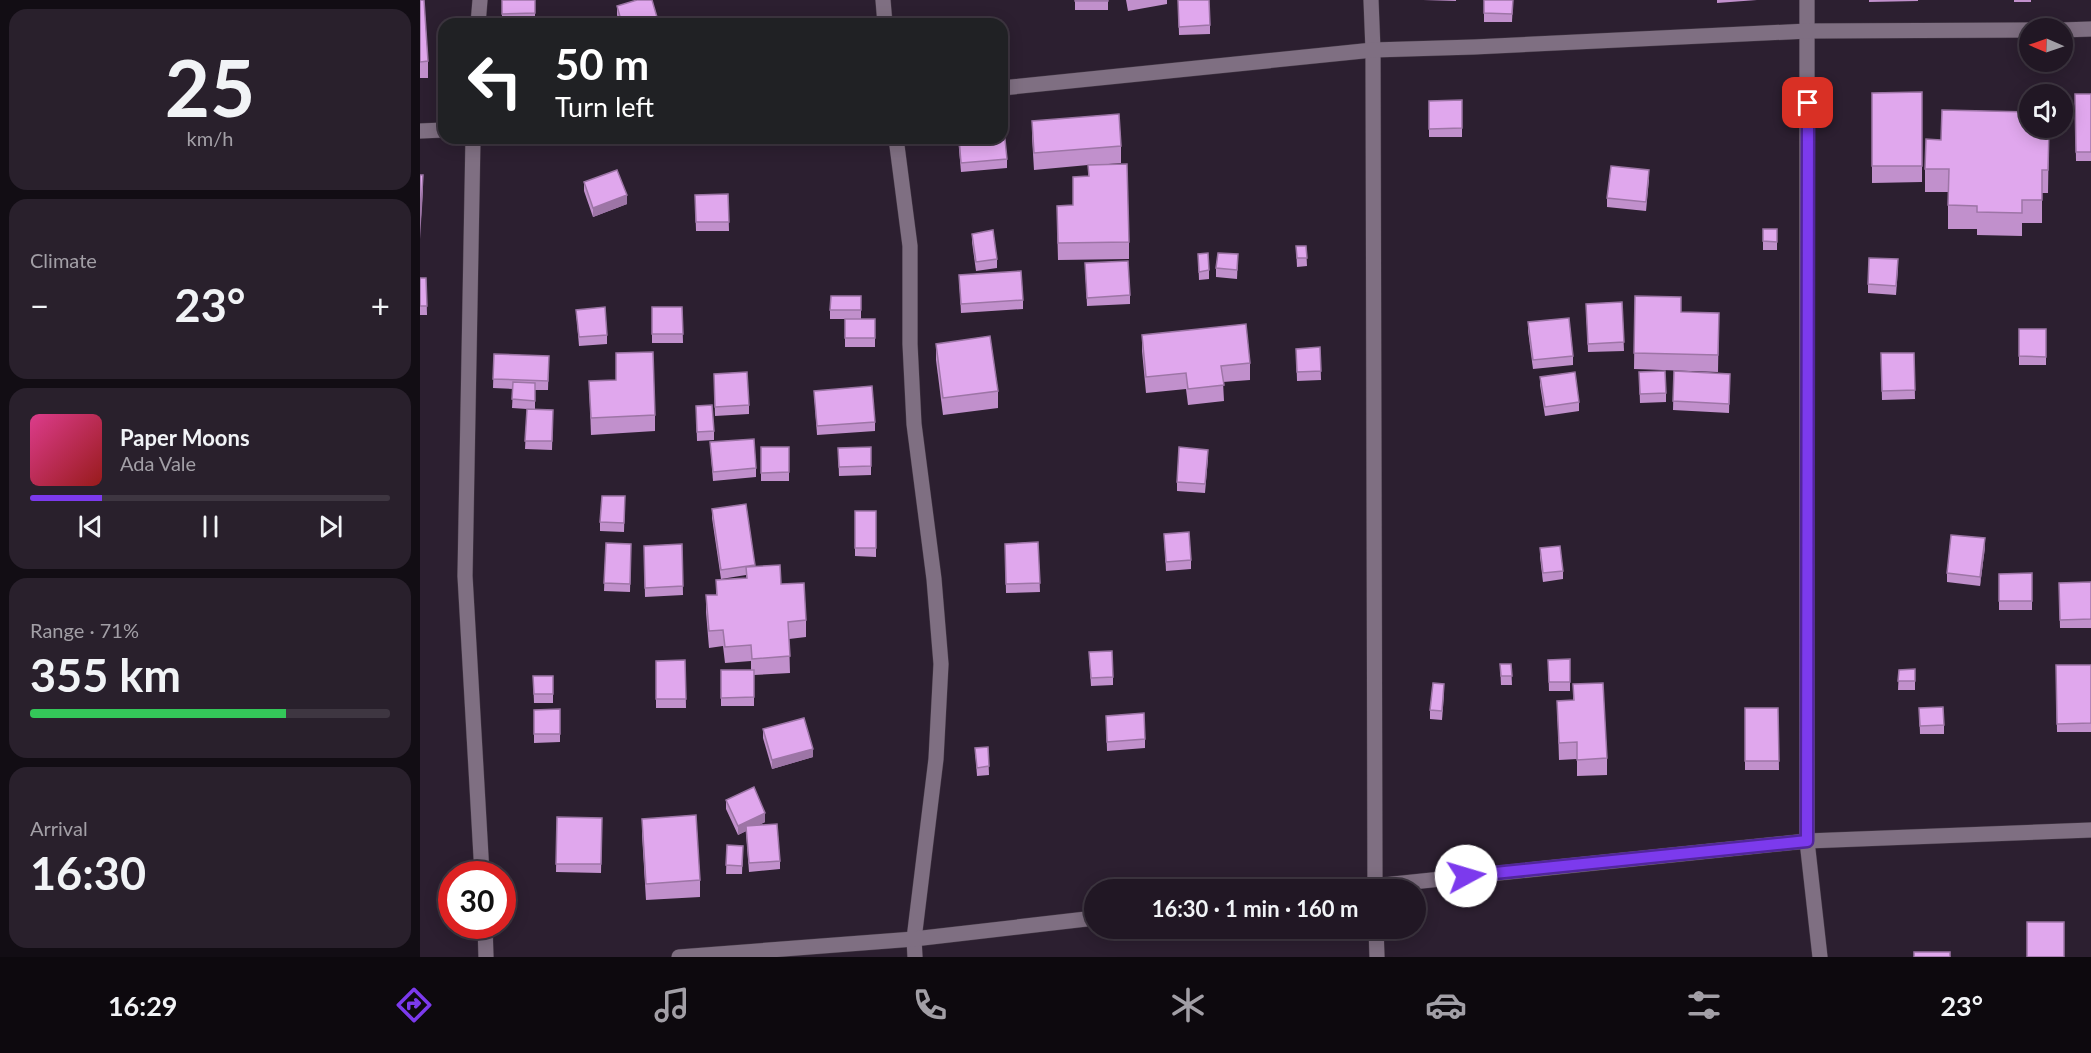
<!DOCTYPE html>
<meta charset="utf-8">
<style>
:root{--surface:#211724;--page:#29202c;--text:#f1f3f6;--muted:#a29fa6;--line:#3e3641;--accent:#7c3aed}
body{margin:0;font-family:Lato,sans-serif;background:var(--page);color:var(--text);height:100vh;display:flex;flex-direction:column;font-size:22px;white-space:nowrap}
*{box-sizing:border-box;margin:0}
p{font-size:20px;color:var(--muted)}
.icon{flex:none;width:33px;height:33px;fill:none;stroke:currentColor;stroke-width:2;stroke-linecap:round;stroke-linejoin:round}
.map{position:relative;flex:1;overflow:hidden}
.panel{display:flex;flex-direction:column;gap:9px;padding:9px;background:#120d14;width:420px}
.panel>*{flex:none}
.banner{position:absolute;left:18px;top:18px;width:570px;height:126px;border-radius:18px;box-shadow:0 3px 15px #0003,0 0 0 2px var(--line);background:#202124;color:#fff;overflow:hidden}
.needle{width:39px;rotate:272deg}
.tools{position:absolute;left:1599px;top:18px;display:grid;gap:12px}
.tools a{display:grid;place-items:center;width:54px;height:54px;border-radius:50%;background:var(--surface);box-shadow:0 3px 15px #0003,0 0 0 2px var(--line);font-size:30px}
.speed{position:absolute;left:18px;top:861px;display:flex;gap:12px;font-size:30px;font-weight:700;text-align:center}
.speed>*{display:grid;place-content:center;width:78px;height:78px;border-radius:50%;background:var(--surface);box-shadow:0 3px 15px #0003,0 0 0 2px var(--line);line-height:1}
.speed .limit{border:9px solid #d22;background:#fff;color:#111}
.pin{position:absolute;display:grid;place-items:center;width:51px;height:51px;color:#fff;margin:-26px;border-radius:12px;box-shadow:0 3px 9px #0006}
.me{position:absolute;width:66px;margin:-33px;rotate:84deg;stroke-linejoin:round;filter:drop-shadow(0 0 4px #0008)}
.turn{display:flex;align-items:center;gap:21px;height:126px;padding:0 18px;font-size:27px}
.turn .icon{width:78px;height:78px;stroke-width:2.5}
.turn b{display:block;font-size:42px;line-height:51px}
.big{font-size:45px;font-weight:700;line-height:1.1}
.panel .widget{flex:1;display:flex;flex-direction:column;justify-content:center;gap:9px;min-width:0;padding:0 21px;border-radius:18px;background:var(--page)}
.panel .dial{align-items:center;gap:0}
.dial b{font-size:78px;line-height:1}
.song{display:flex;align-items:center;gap:18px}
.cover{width:72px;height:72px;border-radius:9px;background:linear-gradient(135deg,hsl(330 70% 55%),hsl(0 70% 35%))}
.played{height:6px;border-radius:3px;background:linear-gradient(90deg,var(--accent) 20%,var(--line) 20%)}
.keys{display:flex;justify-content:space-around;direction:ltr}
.heat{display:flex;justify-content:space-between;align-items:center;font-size:33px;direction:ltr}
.charge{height:9px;border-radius:4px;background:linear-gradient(90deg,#34c759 71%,var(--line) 0)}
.trip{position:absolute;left:664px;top:879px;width:342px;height:60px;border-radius:30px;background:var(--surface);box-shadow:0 3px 15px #0003,0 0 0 2px var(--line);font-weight:700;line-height:60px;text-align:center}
.tabs{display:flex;height:96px;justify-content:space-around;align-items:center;background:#0d090e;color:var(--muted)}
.tabs .icon{width:42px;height:42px}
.tabs .active{color:var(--accent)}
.tabs b{font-size:27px;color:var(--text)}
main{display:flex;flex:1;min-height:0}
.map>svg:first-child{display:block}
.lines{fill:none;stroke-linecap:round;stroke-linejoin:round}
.street-casing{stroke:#443946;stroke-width:16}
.street{stroke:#7f6f82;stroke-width:15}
.wall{fill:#c190cc}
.shaded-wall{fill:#9d75a6}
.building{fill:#e0a7ed;stroke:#9d75a6;stroke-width:1.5}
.route-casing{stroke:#51269a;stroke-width:15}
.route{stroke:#7c3aed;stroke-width:10}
</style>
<main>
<section class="panel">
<div class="widget dial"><b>25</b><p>km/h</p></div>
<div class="widget"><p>Climate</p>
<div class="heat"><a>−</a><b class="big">23°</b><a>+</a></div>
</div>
<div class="widget">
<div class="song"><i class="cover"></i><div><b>Paper Moons</b><p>Ada Vale</p></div></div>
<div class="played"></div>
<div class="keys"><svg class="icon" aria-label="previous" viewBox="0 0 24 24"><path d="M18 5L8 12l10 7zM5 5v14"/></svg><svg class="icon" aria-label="pause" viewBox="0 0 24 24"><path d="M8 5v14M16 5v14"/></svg><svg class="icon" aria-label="next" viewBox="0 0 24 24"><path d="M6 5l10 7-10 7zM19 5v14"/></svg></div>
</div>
<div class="widget"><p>Range · 71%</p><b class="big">355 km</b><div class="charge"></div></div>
<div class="widget"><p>Arrival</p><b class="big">16:30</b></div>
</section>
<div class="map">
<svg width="1671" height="957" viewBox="0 0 1671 957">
<rect width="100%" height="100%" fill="#2c1f30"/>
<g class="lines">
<!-- street casing -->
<g class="street-casing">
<g id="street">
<polyline points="463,0 465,24"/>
<polyline points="951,0 953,50 955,890"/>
<polyline points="1387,0 1387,841 1400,957"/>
<polyline points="58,24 60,0"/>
<polyline points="1642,30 1671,29"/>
<polyline points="582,88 953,50 1054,47 1388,31 1610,30"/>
<polyline points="0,131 24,130"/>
<polyline points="53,138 45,576 62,874"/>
<polyline points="476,138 490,246 490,344 494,424 514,579 521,664 516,759 494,939 495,957"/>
<polyline points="915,890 1387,841 1671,830"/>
<polyline points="65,926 66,957"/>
<polyline points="956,928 957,957"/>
<polyline points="259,957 494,939 675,918"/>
</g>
</g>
<!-- street -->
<use href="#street" class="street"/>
</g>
<!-- wall -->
<g class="wall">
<polygon points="0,0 8,61 8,78 0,78"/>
<polygon points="82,0 115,0 115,22 82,23"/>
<rect x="655" y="0" width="33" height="10"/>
<polygon points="706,0 747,0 747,4 708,11"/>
<polygon points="758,0 790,25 790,34 759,35"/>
<polygon points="1003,0 1036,0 1036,1"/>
<polygon points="1064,0 1093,0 1092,22 1064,22"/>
<polygon points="1297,0 1337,0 1297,3"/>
<polygon points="1449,0 1498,0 1498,1 1449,2"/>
<rect x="1594" y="0" width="17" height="2"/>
<polygon points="197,6 239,24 199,24 197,15"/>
<polygon points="1502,92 1502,182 1452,183 1452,93"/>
<polygon points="1655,94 1671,94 1671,161 1656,161"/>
<polygon points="1042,100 1042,137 1009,137 1009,101"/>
<polygon points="612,121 701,146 701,163 676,165 709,242 709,259 638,260 637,222 653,205 668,176 668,165 614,170 612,137"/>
<polygon points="1629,128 1628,193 1622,193 1622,223 1602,223 1602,236 1557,235 1557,229 1528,229 1528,192 1505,192 1505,169 1521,140"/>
<polygon points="538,138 582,138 587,159 587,168 541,172"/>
<polygon points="1229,179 1226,211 1187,207 1187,198"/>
<polygon points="164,182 207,204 173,217 164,191"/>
<polygon points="308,194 309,231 276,231 275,195"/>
<rect x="1343" y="229" width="14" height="21"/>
<polygon points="552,234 577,259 577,268 556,271 552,242"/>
<polygon points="876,246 886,246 887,266 877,267"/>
<polygon points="778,254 789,270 789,279 779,280"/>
<polygon points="818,254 817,279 796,277 796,268"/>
<polygon points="665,263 710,295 710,304 667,306"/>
<polygon points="1478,268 1476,295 1448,293 1448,284"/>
<polygon points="539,275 603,300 603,309 541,313"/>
<polygon points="0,278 6,278 7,315 0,315"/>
<polygon points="441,296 441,319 410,319 410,310"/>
<polygon points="1215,296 1261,312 1299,313 1298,372 1214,369"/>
<polygon points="1202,302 1204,351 1168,352 1166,304"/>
<polygon points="232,307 262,307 263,343 232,343"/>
<polygon points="156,310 187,335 187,344 159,346"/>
<rect x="425" y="319" width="30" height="28"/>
<polygon points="1108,322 1153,356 1153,365 1113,369 1108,331"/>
<rect x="1599" y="329" width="27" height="36"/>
<polygon points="722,335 830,363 830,380 803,382 804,401 768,405 766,389 726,393 722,351"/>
<polygon points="516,344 578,391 578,408 523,415 516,360"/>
<polygon points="900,347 901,380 877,381 876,349"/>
<polygon points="1461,353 1494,353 1495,399 1462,400"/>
<polygon points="74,354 129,356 128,390 115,390 115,409 133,410 132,450 105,449 107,409 92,408 93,389 73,388"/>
<polygon points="1254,371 1310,374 1309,413 1253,410"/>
<polygon points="1219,372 1246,393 1246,402 1220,403"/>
<polygon points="294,374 329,405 329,414 295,416"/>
<polygon points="1120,377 1159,402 1159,411 1125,416 1120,385"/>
<polygon points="169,381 235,415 235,431 171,435"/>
<polygon points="394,391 455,422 455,431 397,435"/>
<polygon points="276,406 294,431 294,440 277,441"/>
<polygon points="290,442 336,468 336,477 293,481"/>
<rect x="341" y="447" width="28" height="34"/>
<polygon points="451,447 451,475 419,476 418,448"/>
<polygon points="788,458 785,493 757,491 757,482"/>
<polygon points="205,496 204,532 180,531 180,522"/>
<polygon points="326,504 335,567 361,584 386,620 386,637 369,639 370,673 334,675 334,706 301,706 301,670 331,670 331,661 305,663 303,646 289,648 286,612 286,595 296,595 296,580 326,578 326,575 301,579 292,518 292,509"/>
<polygon points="435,511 456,511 456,557 435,556"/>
<polygon points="744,534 771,560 771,569 746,571"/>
<polygon points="618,542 620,592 586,593 585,544"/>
<polygon points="186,543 211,544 210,592 184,591"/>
<polygon points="262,544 263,595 225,597 224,546"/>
<polygon points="1565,547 1560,586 1527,582 1527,573"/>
<polygon points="1120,548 1143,571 1143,579 1123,582 1120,557"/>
<polygon points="1612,573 1612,610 1579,610 1579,574"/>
<polygon points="1671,582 1671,628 1640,628 1639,583"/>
<polygon points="669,652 693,677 693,685 671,686"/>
<polygon points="1150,659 1150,691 1129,691 1128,660"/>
<polygon points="265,660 266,708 236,708 236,661"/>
<polygon points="1080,664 1091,664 1092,685 1081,685"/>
<polygon points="1636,665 1671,665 1671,732 1637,732"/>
<polygon points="1495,669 1495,690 1478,690 1479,670"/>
<polygon points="113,676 133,676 133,703 114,703"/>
<polygon points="1153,684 1187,758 1187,775 1157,776 1157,759 1139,760 1137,701 1153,700"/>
<polygon points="1024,693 1022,720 1010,719 1010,710"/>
<polygon points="1325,708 1358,708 1359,770 1325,770"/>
<polygon points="1499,708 1524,725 1524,734 1500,734"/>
<polygon points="140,709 140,742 114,743 114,710"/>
<polygon points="686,716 725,739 725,748 687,751"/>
<polygon points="343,729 393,757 352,769 343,738"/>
<polygon points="568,747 569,775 557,776 555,748"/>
<polygon points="306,800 345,822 339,825 360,861 360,869 329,872 326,831 318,835 306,809"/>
<polygon points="137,817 182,818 181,873 136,872"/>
<polygon points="222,819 280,880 280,897 226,900 222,835"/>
<polygon points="307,845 323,846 322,874 306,874"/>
</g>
<!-- shaded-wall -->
<g class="shaded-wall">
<polygon points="3,175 3,192 0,239 0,223"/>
<polygon points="207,195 207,204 173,217 173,208"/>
<polygon points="1565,538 1565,547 1560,586 1560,577"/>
<polygon points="393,749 393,757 352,769 352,760"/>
<polygon points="345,813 345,822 318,835 318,826"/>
</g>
<!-- building -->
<g class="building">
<polygon points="0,0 4,0 8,61 0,62"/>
<polygon points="82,0 115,0 115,13 82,14"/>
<polygon points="217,0 232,0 239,24 202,24 197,6"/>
<rect x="655" y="0" width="33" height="1"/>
<polygon points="758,0 789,0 790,25 759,27"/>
<polygon points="1064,0 1093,0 1092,14 1064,13"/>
<polygon points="1502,92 1502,166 1452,166 1452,93"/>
<polygon points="1655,94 1671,94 1671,152 1656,152"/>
<polygon points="1042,100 1042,128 1009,129 1009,101"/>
<rect x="1601" y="103" width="9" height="9"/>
<polygon points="1522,110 1610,112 1610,128 1629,128 1628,170 1622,170 1622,200 1602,200 1602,213 1557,212 1557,206 1528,205 1529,169 1505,169 1506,139 1521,140"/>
<polygon points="699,114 701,146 614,153 612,121"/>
<polygon points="582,120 583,120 587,159 541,163 539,138 582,138"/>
<polygon points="707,164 709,242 638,243 637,206 653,205 653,177 669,176 668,165"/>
<polygon points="1191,166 1229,170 1226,202 1187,198"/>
<polygon points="197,170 207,195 173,208 164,182"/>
<polygon points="0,175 3,175 0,223"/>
<polygon points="308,194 309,222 276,222 275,195"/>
<polygon points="1343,229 1357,229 1357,242 1343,241"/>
<polygon points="573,230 577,259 556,262 552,234"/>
<polygon points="876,246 886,246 887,258 877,258"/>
<polygon points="788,253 789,270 779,272 778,254"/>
<polygon points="798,253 818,254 817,270 796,268"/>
<polygon points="1449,258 1478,259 1476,286 1448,284"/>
<polygon points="708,261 710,295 667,298 665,263"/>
<polygon points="601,271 603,300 541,304 539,275"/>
<polygon points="0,278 6,278 7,306 0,306"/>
<polygon points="411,296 441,296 441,310 410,310"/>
<polygon points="1215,296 1261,297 1261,312 1299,313 1298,355 1214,353"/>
<polygon points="1202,302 1204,342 1168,344 1166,304"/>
<polygon points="185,307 187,335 159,337 156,310"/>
<polygon points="232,307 262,307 263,334 232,334"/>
<polygon points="1149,318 1153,356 1113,360 1108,322"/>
<rect x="425" y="319" width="30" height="19"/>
<polygon points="826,324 830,363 801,366 804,385 768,389 766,373 726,377 722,335"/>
<polygon points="1599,329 1626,329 1626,357 1599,356"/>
<polygon points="570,336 578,391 523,398 516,344"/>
<polygon points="900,347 901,371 877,372 876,349"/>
<polygon points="233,352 235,415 171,418 169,381 196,380 196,353"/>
<polygon points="1461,353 1494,353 1495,390 1462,391"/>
<polygon points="74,354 129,356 128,381 73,379"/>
<polygon points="1245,371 1246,393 1220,394 1219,372"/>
<polygon points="1254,371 1310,374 1309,404 1253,401"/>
<polygon points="327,372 329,405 295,407 294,374"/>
<polygon points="1155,372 1159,402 1125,407 1120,377"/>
<polygon points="93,382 115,383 115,401 92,399"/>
<polygon points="452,386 455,422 397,426 394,391"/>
<polygon points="292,405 294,431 277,432 276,406"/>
<polygon points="107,409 133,410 132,441 105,441"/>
<polygon points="334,439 336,468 293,472 290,442"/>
<polygon points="341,447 369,447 369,472 341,473"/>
<polygon points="451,447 451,466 419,467 418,448"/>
<polygon points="759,447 788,450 785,484 757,482"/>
<polygon points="182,496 205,496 204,523 180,522"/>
<polygon points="326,504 335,565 301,570 292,509"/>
<rect x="435" y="511" width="21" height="37"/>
<polygon points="769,532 771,560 746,562 744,534"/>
<polygon points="1531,535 1565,538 1560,577 1527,573"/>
<polygon points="618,542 620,583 586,584 585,544"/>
<polygon points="186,543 211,544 210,584 184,583"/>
<polygon points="262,544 263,586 225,588 224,546"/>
<polygon points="1140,546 1143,571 1123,573 1120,548"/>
<polygon points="360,565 361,584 384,583 386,620 368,622 370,656 332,659 331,645 305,647 303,630 289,631 286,595 297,595 296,580 327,578 326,567"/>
<polygon points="1612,573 1612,601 1579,601 1579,574"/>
<polygon points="1671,582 1671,619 1640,620 1639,583"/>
<polygon points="692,651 693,677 671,678 669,652"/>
<polygon points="1150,659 1150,682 1129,682 1128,660"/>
<polygon points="265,660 266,699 236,699 236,661"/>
<polygon points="1080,664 1091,664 1092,676 1081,676"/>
<polygon points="1636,665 1671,665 1671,723 1637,724"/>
<polygon points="1495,669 1495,681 1478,681 1479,670"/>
<polygon points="301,670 334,670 334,697 301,698"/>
<polygon points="113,676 133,676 133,694 114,694"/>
<polygon points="1013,683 1024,684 1022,711 1010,710"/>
<polygon points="1183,683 1187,758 1157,760 1157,742 1139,743 1137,701 1154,700 1153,684"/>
<polygon points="1523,707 1524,725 1500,726 1499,708"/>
<polygon points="1325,708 1358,708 1359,761 1325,761"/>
<polygon points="140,709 140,734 114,734 114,710"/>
<polygon points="724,713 725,739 687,742 686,716"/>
<polygon points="384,718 393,749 352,760 343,729"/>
<polygon points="568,747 569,766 557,768 555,748"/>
<polygon points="334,787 345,813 318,826 306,800"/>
<polygon points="276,815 280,880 226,884 222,819"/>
<polygon points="137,817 182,818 181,864 136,864"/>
<polygon points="357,824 360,861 329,863 326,826"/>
<polygon points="307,845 323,846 322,866 306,865"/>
<rect x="1607" y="922" width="37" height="35"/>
<rect x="1494" y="952" width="36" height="5"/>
</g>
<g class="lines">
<!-- route casing -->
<g class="route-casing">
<polyline id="route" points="1046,876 1387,841 1388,103"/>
</g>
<!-- route -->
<use href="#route" class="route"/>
</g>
</svg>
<div class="tools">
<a><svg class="needle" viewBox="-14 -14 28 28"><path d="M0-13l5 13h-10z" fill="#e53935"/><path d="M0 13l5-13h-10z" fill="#a29fa6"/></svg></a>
<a><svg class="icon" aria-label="sound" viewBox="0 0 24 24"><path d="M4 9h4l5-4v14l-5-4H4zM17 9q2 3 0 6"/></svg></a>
</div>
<div class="speed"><div class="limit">30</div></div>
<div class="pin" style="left:1388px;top:103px;background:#d93025"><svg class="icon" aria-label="arrive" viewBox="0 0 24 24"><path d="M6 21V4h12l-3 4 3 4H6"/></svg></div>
<svg class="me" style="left:1046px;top:876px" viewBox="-20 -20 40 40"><circle r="19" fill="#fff"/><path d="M0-13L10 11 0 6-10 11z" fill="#7c3aed"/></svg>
<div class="trip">16:30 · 1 min · 160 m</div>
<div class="banner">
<div class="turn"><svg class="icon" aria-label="left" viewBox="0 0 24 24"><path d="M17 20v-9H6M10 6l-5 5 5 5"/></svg><div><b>50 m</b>Turn left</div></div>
</div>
</div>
</main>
<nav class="tabs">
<b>16:29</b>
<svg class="icon active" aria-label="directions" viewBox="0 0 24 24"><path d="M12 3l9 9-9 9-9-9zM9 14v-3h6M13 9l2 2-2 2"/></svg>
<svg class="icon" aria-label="music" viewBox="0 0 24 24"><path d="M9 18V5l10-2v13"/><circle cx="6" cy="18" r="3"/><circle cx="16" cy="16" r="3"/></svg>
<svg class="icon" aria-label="phone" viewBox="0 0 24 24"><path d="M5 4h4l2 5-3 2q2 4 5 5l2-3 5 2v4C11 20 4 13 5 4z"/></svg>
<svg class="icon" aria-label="climate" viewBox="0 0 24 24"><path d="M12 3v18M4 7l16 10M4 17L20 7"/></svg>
<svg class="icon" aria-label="car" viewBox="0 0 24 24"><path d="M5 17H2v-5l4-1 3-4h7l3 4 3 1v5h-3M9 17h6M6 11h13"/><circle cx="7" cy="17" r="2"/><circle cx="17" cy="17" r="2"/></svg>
<svg class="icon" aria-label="filters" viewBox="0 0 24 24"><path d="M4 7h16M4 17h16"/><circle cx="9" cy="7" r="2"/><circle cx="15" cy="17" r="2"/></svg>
<b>23°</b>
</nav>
